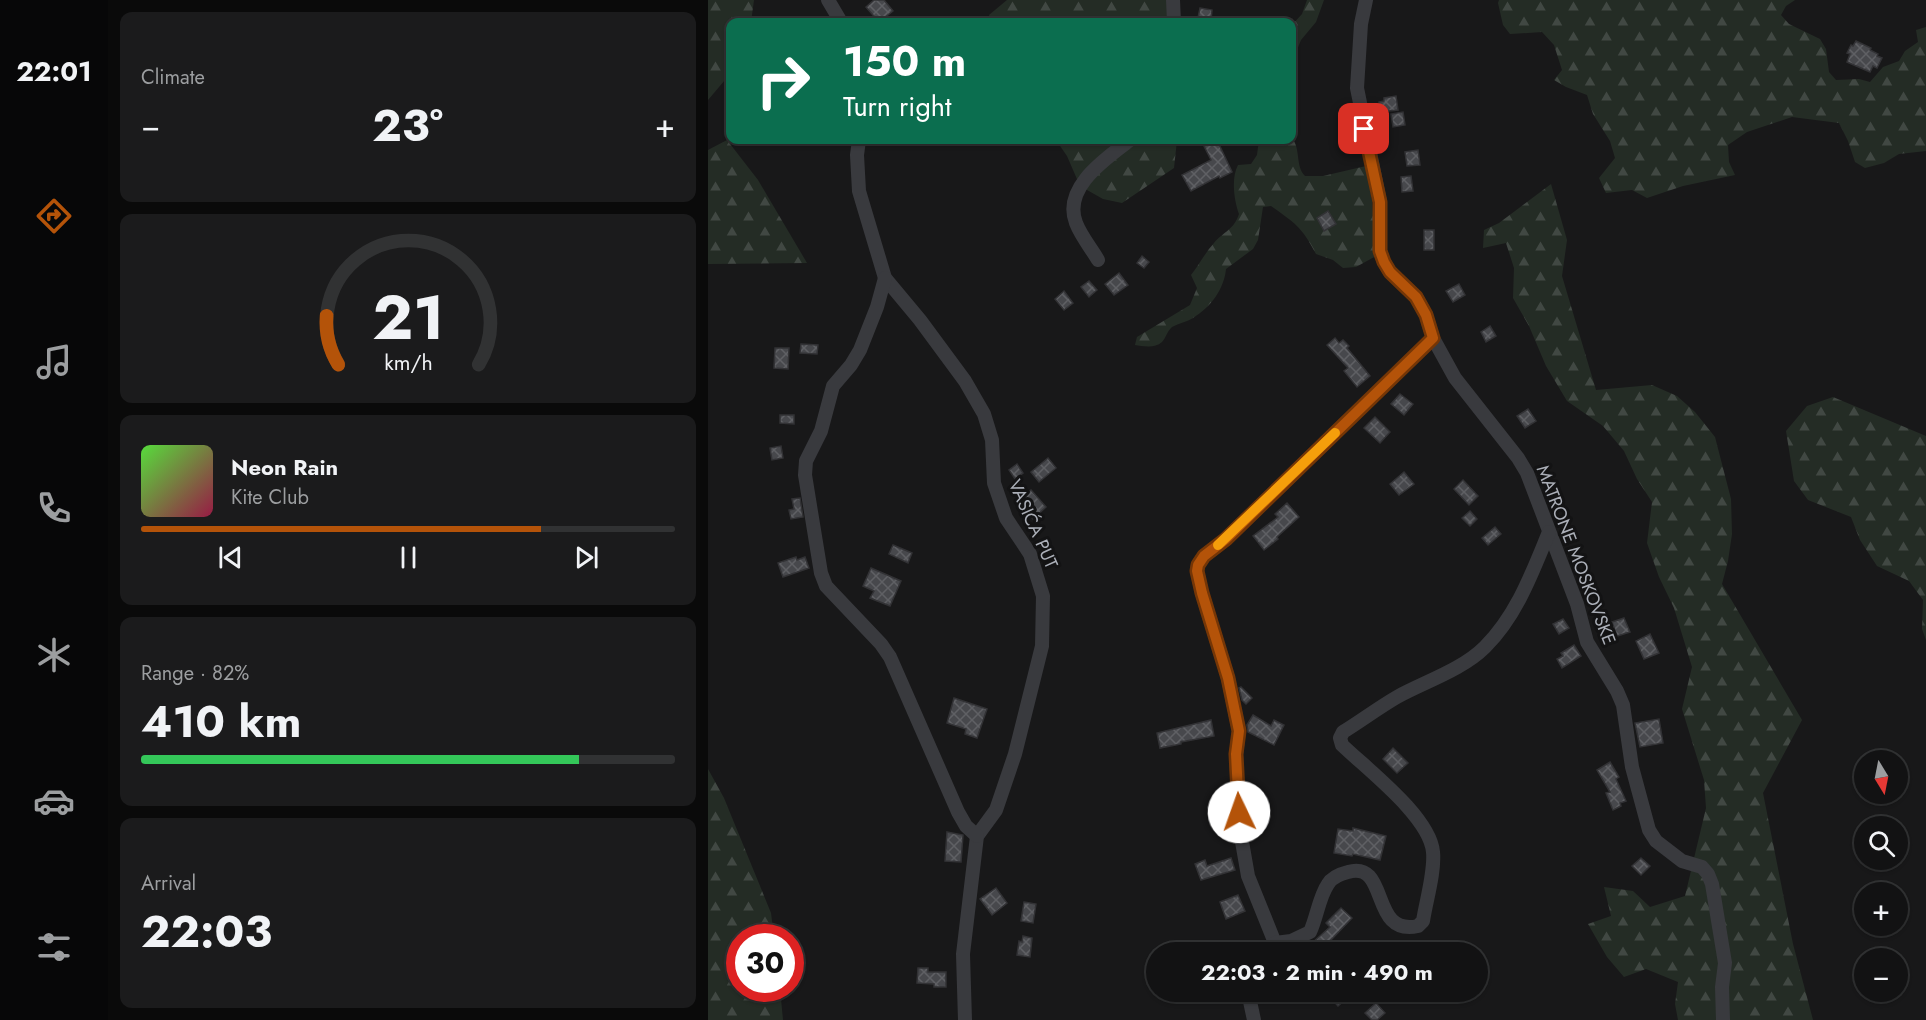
<!DOCTYPE html>
<meta charset="utf-8">
<style>
:root{--surface:#121213;--page:#1b1b1c;--text:#f1f3f6;--muted:#9c9ea0;--line:#313233;--accent:#b45309}
body{margin:0;font-family:Jost,sans-serif;background:var(--page);color:var(--text);height:100vh;display:flex;flex-direction:column;font-size:22px;white-space:nowrap}
*{box-sizing:border-box;margin:0}
p{font-size:20px;color:var(--muted)}
.icon{flex:none;width:33px;height:33px;fill:none;stroke:currentColor;stroke-width:2;stroke-linecap:round;stroke-linejoin:round}
.map{position:relative;flex:1;overflow:hidden}
.side{display:flex;flex-direction:column;gap:12px;padding:12px;background:#0a0a0a;width:600px}
.side>*{flex:none}
.hud{position:absolute;left:18px;top:18px;width:570px;height:126px;border-radius:12px;box-shadow:0 2px 4px #0004,0 0 0 2px var(--line);background:#0b6e4f;color:#fff;overflow:hidden}
.needle{width:39px;rotate:170deg}
.controls{position:absolute;left:1146px;top:750px;display:grid;gap:12px}
.controls a{display:grid;place-items:center;width:54px;height:54px;border-radius:50%;background:var(--surface);box-shadow:0 2px 4px #0004,0 0 0 2px var(--line);font-size:30px}
.speed{position:absolute;left:18px;top:924px;display:flex;gap:12px;font-size:30px;font-weight:700;text-align:center}
.speed>*{display:grid;place-content:center;width:78px;height:78px;border-radius:50%;background:var(--surface);box-shadow:0 2px 4px #0004,0 0 0 2px var(--line);line-height:1}
.speed .limit{border:9px solid #d22;background:#fff;color:#111}
.pin{position:absolute;display:grid;place-items:center;width:51px;height:51px;color:#fff;margin:-26px;border-radius:12px;box-shadow:0 3px 9px #0006}
.me{position:absolute;width:66px;margin:-33px;rotate:357deg;stroke-linejoin:round;filter:drop-shadow(0 0 4px #0008)}
.turn{display:flex;align-items:center;gap:21px;height:126px;padding:0 18px;font-size:27px}
.turn .icon{width:78px;height:78px;stroke-width:2.5}
.turn b{display:block;font-size:42px;line-height:51px}
.big{font-size:45px;font-weight:700;line-height:1.1}
.side .card{flex:1;display:flex;flex-direction:column;justify-content:center;gap:9px;min-width:0;padding:0 21px;border-radius:12px;background:var(--page)}
.side .dial{align-items:center;gap:0}
.dial svg{height:156px;overflow:visible;fill:none;stroke:var(--line);stroke-width:7;stroke-linecap:round;text-anchor:middle}
.dial text{fill:var(--text);stroke:none}
.song{display:flex;align-items:center;gap:18px}
.cover{width:72px;height:72px;border-radius:9px;background:linear-gradient(135deg,hsl(110 70% 55%),hsl(340 70% 35%))}
.played{height:6px;border-radius:3px;background:linear-gradient(90deg,var(--accent) 75%,var(--line) 75%)}
.keys{display:flex;justify-content:space-around;direction:ltr}
.heat{display:flex;justify-content:space-between;align-items:center;font-size:33px;direction:ltr}
.charge{height:9px;border-radius:4px;background:linear-gradient(90deg,#34c759 82%,var(--line) 0)}
.trip{position:absolute;left:438px;top:942px;width:342px;height:60px;border-radius:30px;background:var(--surface);box-shadow:0 2px 4px #0004,0 0 0 2px var(--line);font-weight:700;line-height:60px;text-align:center}
main{display:flex;flex:1;min-height:0}
.menu{display:flex;flex-direction:column;width:108px;justify-content:space-around;align-items:center;background:#070708;color:var(--muted)}
.menu .icon{width:42px;height:42px}
.menu .selected{color:var(--accent)}
.menu b{font-size:27px;color:var(--text)}
.map>svg:first-child{display:block}
.forest{fill:url(#forest-firs)}
.building{fill:url(#building-cross-hatch);stroke:#323235;stroke-width:1.5}
.lines{fill:none;stroke-linecap:round;stroke-linejoin:round}
.minor{stroke:#393a3e;stroke-width:14}
.route-casing{stroke:#753606;stroke-width:15}
.route{stroke:#b45309;stroke-width:10}
.slow{stroke:#f59e0b;stroke-width:10}
.labels{text-anchor:middle;dominant-baseline:central;stroke-width:6;stroke-linejoin:round;paint-order:stroke}
.street-label{font-size:18px;fill:#abafb8;stroke:#131314}
</style>
<main>
<nav class="menu">
<b>22:01</b>
<svg class="icon selected" aria-label="directions" viewBox="0 0 24 24"><path d="M12 3l9 9-9 9-9-9zM9 14v-3h6M13 9l2 2-2 2"/></svg>
<svg class="icon" aria-label="music" viewBox="0 0 24 24"><path d="M9 18V5l10-2v13"/><circle cx="6" cy="18" r="3"/><circle cx="16" cy="16" r="3"/></svg>
<svg class="icon" aria-label="phone" viewBox="0 0 24 24"><path d="M5 4h4l2 5-3 2q2 4 5 5l2-3 5 2v4C11 20 4 13 5 4z"/></svg>
<svg class="icon" aria-label="climate" viewBox="0 0 24 24"><path d="M12 3v18M4 7l16 10M4 17L20 7"/></svg>
<svg class="icon" aria-label="car" viewBox="0 0 24 24"><path d="M5 17H2v-5l4-1 3-4h7l3 4 3 1v5h-3M9 17h6M6 11h13"/><circle cx="7" cy="17" r="2"/><circle cx="17" cy="17" r="2"/></svg>
<svg class="icon" aria-label="filters" viewBox="0 0 24 24"><path d="M4 7h16M4 17h16"/><circle cx="9" cy="7" r="2"/><circle cx="15" cy="17" r="2"/></svg>
</nav>
<section class="side">
<div class="card"><p>Climate</p>
<div class="heat"><a>−</a><b class="big">23°</b><a>+</a></div>
</div>
<div class="card dial"><svg viewBox="0 0 100 80">
<path d="M14 69A42 42 0 1 1 86 69"/>
<path d="M14 69A42 42 0 0 1 8 44" stroke="#b45309"/>
<text x="50" y="56" font-size="32" font-weight="700">21</text>
<text x="50" y="72" font-size="11">km/h</text>
</svg></div>
<div class="card">
<div class="song"><i class="cover"></i><div><b>Neon Rain</b><p>Kite Club</p></div></div>
<div class="played"></div>
<div class="keys"><svg class="icon" aria-label="previous" viewBox="0 0 24 24"><path d="M18 5L8 12l10 7zM5 5v14"/></svg><svg class="icon" aria-label="pause" viewBox="0 0 24 24"><path d="M8 5v14M16 5v14"/></svg><svg class="icon" aria-label="next" viewBox="0 0 24 24"><path d="M6 5l10 7-10 7zM19 5v14"/></svg></div>
</div>
<div class="card"><p>Range · 82%</p><b class="big">410 km</b><div class="charge"></div></div>
<div class="card"><p>Arrival</p><b class="big">22:03</b></div>
</section>
<div class="map">
<svg width="1218" height="1020" viewBox="0 0 1218 1020">
<defs>
<pattern id="forest-firs" width="22" height="20" patternUnits="userSpaceOnUse" patternTransform="scale(1.5)"><rect width="22" height="20" fill="#242c25"/><path d="M5 1l3.5 6h-7zM16 11l3.5 6h-7z" fill="#414843"/></pattern>
<pattern id="building-cross-hatch" width="8" height="8" patternUnits="userSpaceOnUse" patternTransform="scale(1.5)"><rect width="8" height="8" fill="#47484c"/><path d="M0 0l8 8M0 8l8-8" fill="none" stroke="#5f6064"/></pattern>
</defs>
<rect width="100%" height="100%" fill="#181819"/>
<!-- forest -->
<g class="forest">
<polygon points="0,0 46,0 43,22 22,22 22,74 0,100"/>
<polygon points="299,0 461,0 462,22 283,22 281,15"/>
<polygon points="599,0 616,0 608,22 593,40 584,62 584,25 594,14"/>
<polygon points="791,0 1087,0 1078,6 1073,15 1081,24 1112,39 1118,49 1121,72 1128,80 1151,79 1162,82 1175,67 1191,61 1197,51 1210,42 1208,30 1218,27 1218,151 1191,154 1176,163 1157,168 1147,162 1140,141 1131,123 1084,117 1039,132 1020,145 1021,162 1027,175 975,186 939,198 924,190 898,193 891,178 907,158 902,141 885,114 879,95 858,87 846,80 854,70 846,45 834,32 802,34 795,25 790,3"/>
<path d="M584,138C593,149 587,166 597,176H615L658,166L664,200L668,256L648,267L635,268L625,260L608,254C594,227 587,223 563,206L555,207L550,240L545,249L518,269C516,289 503,307 485,318C479,322 471,323 464,327C459,331 458,338 454,342C446,349 435,346 427,345L429,337L482,305L489,288L483,275C491,265 497,253 506,243C516,231 526,230 531,214C526,200 523,178 530,165L543,164L549,155L551,140H584Z"/>
<polygon points="19,140 50,180 99,263 0,264 0,150"/>
<polygon points="348,140 469,140 466,168 414,203 395,199 372,186 359,156"/>
<polygon points="843,184 859,240 854,276 888,390 944,385 969,396 987,412 1007,437 1023,499 1024,534 1020,561 1014,584 1094,720 1055,793 1085,944 1105,1020 970,1020 967,1004 970,982 938,969 916,977 899,957 880,924 903,916 896,887 925,891 942,907 977,896 998,808 996,780 974,709 984,667 966,608 951,577 939,543 944,502 929,479 916,451 895,426 859,401 838,366 821,326 805,298 806,268 798,243 775,248 776,230 791,223"/>
<polygon points="1125,397 1218,436 1218,640 1214,629 1215,600 1201,581 1169,566 1152,540 1143,517 1100,500 1086,481 1078,431 1099,406"/>
<polygon points="0,769 16,798 63,913 66,937 32,938 32,988 72,989 75,1020 0,1020"/>
</g>
<!-- building -->
<g class="building">
<polygon points="166,0 176,0 185,11 171,22 158,7"/>
<polygon points="492,8 504,10 503,20 490,18"/>
<polygon points="1148,41 1163,48 1162,50 1170,54 1169,56 1174,58 1169,68 1165,66 1162,72 1139,62 1142,54 1139,53 1143,45 1145,46"/>
<polygon points="688,96 690,110 672,112 671,102 676,101 676,98"/>
<polygon points="695,112 697,125 685,127 683,114"/>
<polygon points="509,140 524,172 512,178 511,176 483,191 474,175 503,160 496,146"/>
<polygon points="710,150 712,165 699,166 697,152"/>
<polygon points="703,176 705,191 694,192 693,177"/>
<polygon points="620,211 628,224 616,231 609,218"/>
<rect x="716" y="230" width="10" height="20"/>
<polygon points="434,256 441,262 436,268 429,263"/>
<polygon points="411,273 420,285 406,295 397,284"/>
<polygon points="381,281 389,290 381,297 373,287"/>
<polygon points="751,284 757,295 745,302 738,291"/>
<polygon points="356,291 365,303 356,310 347,299"/>
<polygon points="782,326 788,336 778,342 773,332"/>
<polygon points="627,338 631,343 635,340 641,346 639,348 662,376 649,387 636,371 640,368 619,345"/>
<polygon points="93,344 110,345 109,354 92,353"/>
<polygon points="67,348 81,348 80,369 66,368"/>
<polygon points="692,394 705,404 696,415 683,404"/>
<polygon points="820,409 828,421 817,428 809,416"/>
<polygon points="72,415 86,415 86,424 72,423"/>
<polygon points="667,417 682,432 672,443 656,428"/>
<polygon points="73,446 75,458 64,460 62,448"/>
<polygon points="340,458 348,468 331,482 323,472"/>
<polygon points="309,464 315,473 307,479 301,470"/>
<polygon points="696,472 706,484 691,495 682,484"/>
<polygon points="755,480 770,496 761,505 746,489"/>
<polygon points="323,490 338,507 325,519 309,501"/>
<polygon points="92,498 95,517 83,519 81,510 86,509 84,499"/>
<polygon points="579,503 591,517 569,537 570,539 556,550 545,536 570,517 567,514"/>
<polygon points="762,511 769,519 762,526 754,518"/>
<polygon points="787,527 793,534 780,545 774,538"/>
<polygon points="185,545 204,553 200,563 181,554"/>
<polygon points="88,557 89,560 97,557 101,568 75,577 70,563"/>
<polygon points="163,568 193,581 182,606 162,598 166,591 155,586"/>
<polygon points="916,618 922,632 909,636 904,622"/>
<polygon points="855,619 861,628 851,634 845,624"/>
<polygon points="942,634 951,653 936,659 928,641"/>
<polygon points="866,645 873,656 854,668 849,659 855,656 853,653"/>
<polygon points="533,687 544,698 538,704 534,700 531,688"/>
<polygon points="246,698 279,709 269,738 257,734 258,729 239,723"/>
<polygon points="545,715 563,726 566,720 576,725 566,745 540,732 539,725"/>
<polygon points="951,719 955,743 932,747 927,723"/>
<polygon points="503,720 506,736 473,742 473,744 452,748 449,733"/>
<polygon points="685,748 700,763 689,773 675,759"/>
<polygon points="902,762 911,777 908,779 918,801 912,803 913,806 905,810 898,793 902,792 889,770"/>
<polygon points="645,828 678,836 672,860 645,854 644,856 626,853 630,829 645,831"/>
<polygon points="239,832 255,835 253,862 237,861"/>
<polygon points="523,858 527,870 493,880 487,864 497,860 499,866"/>
<polygon points="933,858 942,866 933,875 924,866"/>
<polygon points="288,888 299,903 284,915 272,899"/>
<polygon points="530,895 537,911 518,919 512,902"/>
<polygon points="316,902 328,904 325,923 313,921"/>
<polygon points="633,908 644,918 622,941 633,952 610,952 602,945 622,927 618,923"/>
<polygon points="315,936 324,938 322,957 309,955 311,941 314,942"/>
<polygon points="210,968 220,968 220,972 238,972 238,987 226,987 226,984 209,983"/>
<polygon points="626,992 646,992 630,1006 621,996"/>
<polygon points="668,1003 677,1013 669,1020 664,1020 657,1013"/>
</g>
<g class="lines">
<!-- minor -->
<g class="minor">
<polyline points="120,0 133,22"/>
<polyline points="465,0 466,22"/>
<polyline points="658,0 653,24 649,88 672,202 672,251 676,262 682,272 708,297 718,315 725,338 747,378 810,458 819,473 869,604 879,642 909,691 915,705 924,767 941,830 948,841 974,861 994,867 1000,874 1004,884 1017,963 1014,987 1015,1020"/>
<polyline points="151,140 149,155 151,191 177,278 212,320 257,381 276,414 284,440 286,483 298,518 322,554 335,596 334,646 307,754 288,810 269,836 255,954 257,1020"/>
<path d="M390,260C383,248 373,236 368,223C354,187 399,158 422,140"/>
<polyline points="177,278 169,307 152,350 143,365 125,386 113,431 98,461 97,475 113,573 118,586 173,644 182,657 250,812 258,826 269,836"/>
<polyline points="567,943 540,876 533,836 531,812 528,755 531,731 520,678 494,593 489,571 490,565 496,556 518,539 725,338"/>
<path d="M556,952L567,943L583,941L602,932C609,917 611,897 620,884C624,877 632,874 640,872C682,860 661,937 710,926L715,921C718,901 727,872 725,852C722,817 660,770 634,745L632,738L635,732C653,721 670,708 689,697C716,682 754,670 777,647C809,615 824,573 841,532"/>
<polyline points="540,992 546,1020"/>
</g>
</g>
<g class="lines">
<!-- route casing -->
<g class="route-casing">
<polyline id="route" points="531,812 528,754 531,731 520,678 494,593 489,571 490,565 496,556 518,539 725,338 718,315 708,297 682,272 676,262 672,251 672,202 656,129"/>
</g>
<!-- route -->
<use href="#route" class="route"/>
<!-- slow -->
<polyline class="slow" points="510,545 627,433"/>
</g>
<g class="labels">
<!-- street labels -->
<g class="street-label">
<text transform="translate(325 524) rotate(66)">VASIĆA PUT</text>
<text transform="translate(868 555) rotate(69)">MATRONE MOSKOVSKE</text>
</g>
</g>
</svg>
<div class="controls">
<a><svg class="needle" viewBox="-14 -14 28 28"><path d="M0-13l5 13h-10z" fill="#e53935"/><path d="M0 13l5-13h-10z" fill="#9c9ea0"/></svg></a>
<a><svg class="icon" aria-label="search" viewBox="0 0 24 24"><circle cx="10" cy="10" r="6"/><path d="M15 15l6 6"/></svg></a>
<a>+</a>
<a>−</a>
</div>
<div class="speed"><div class="limit">30</div></div>
<div class="pin" style="left:656px;top:129px;background:#d93025"><svg class="icon" aria-label="arrive" viewBox="0 0 24 24"><path d="M6 21V4h12l-3 4 3 4H6"/></svg></div>
<svg class="me" style="left:531px;top:812px" viewBox="-20 -20 40 40"><circle r="19" fill="#fff"/><path d="M0-13L10 11 0 6-10 11z" fill="#b45309"/></svg>
<div class="trip">22:03 · 2 min · 490 m</div>
<div class="hud">
<div class="turn"><svg class="icon" aria-label="right" viewBox="0 0 24 24"><path d="M7 20v-9h11M14 6l5 5-5 5"/></svg><div><b>150 m</b>Turn right</div></div>
</div>
</div>
</main>
